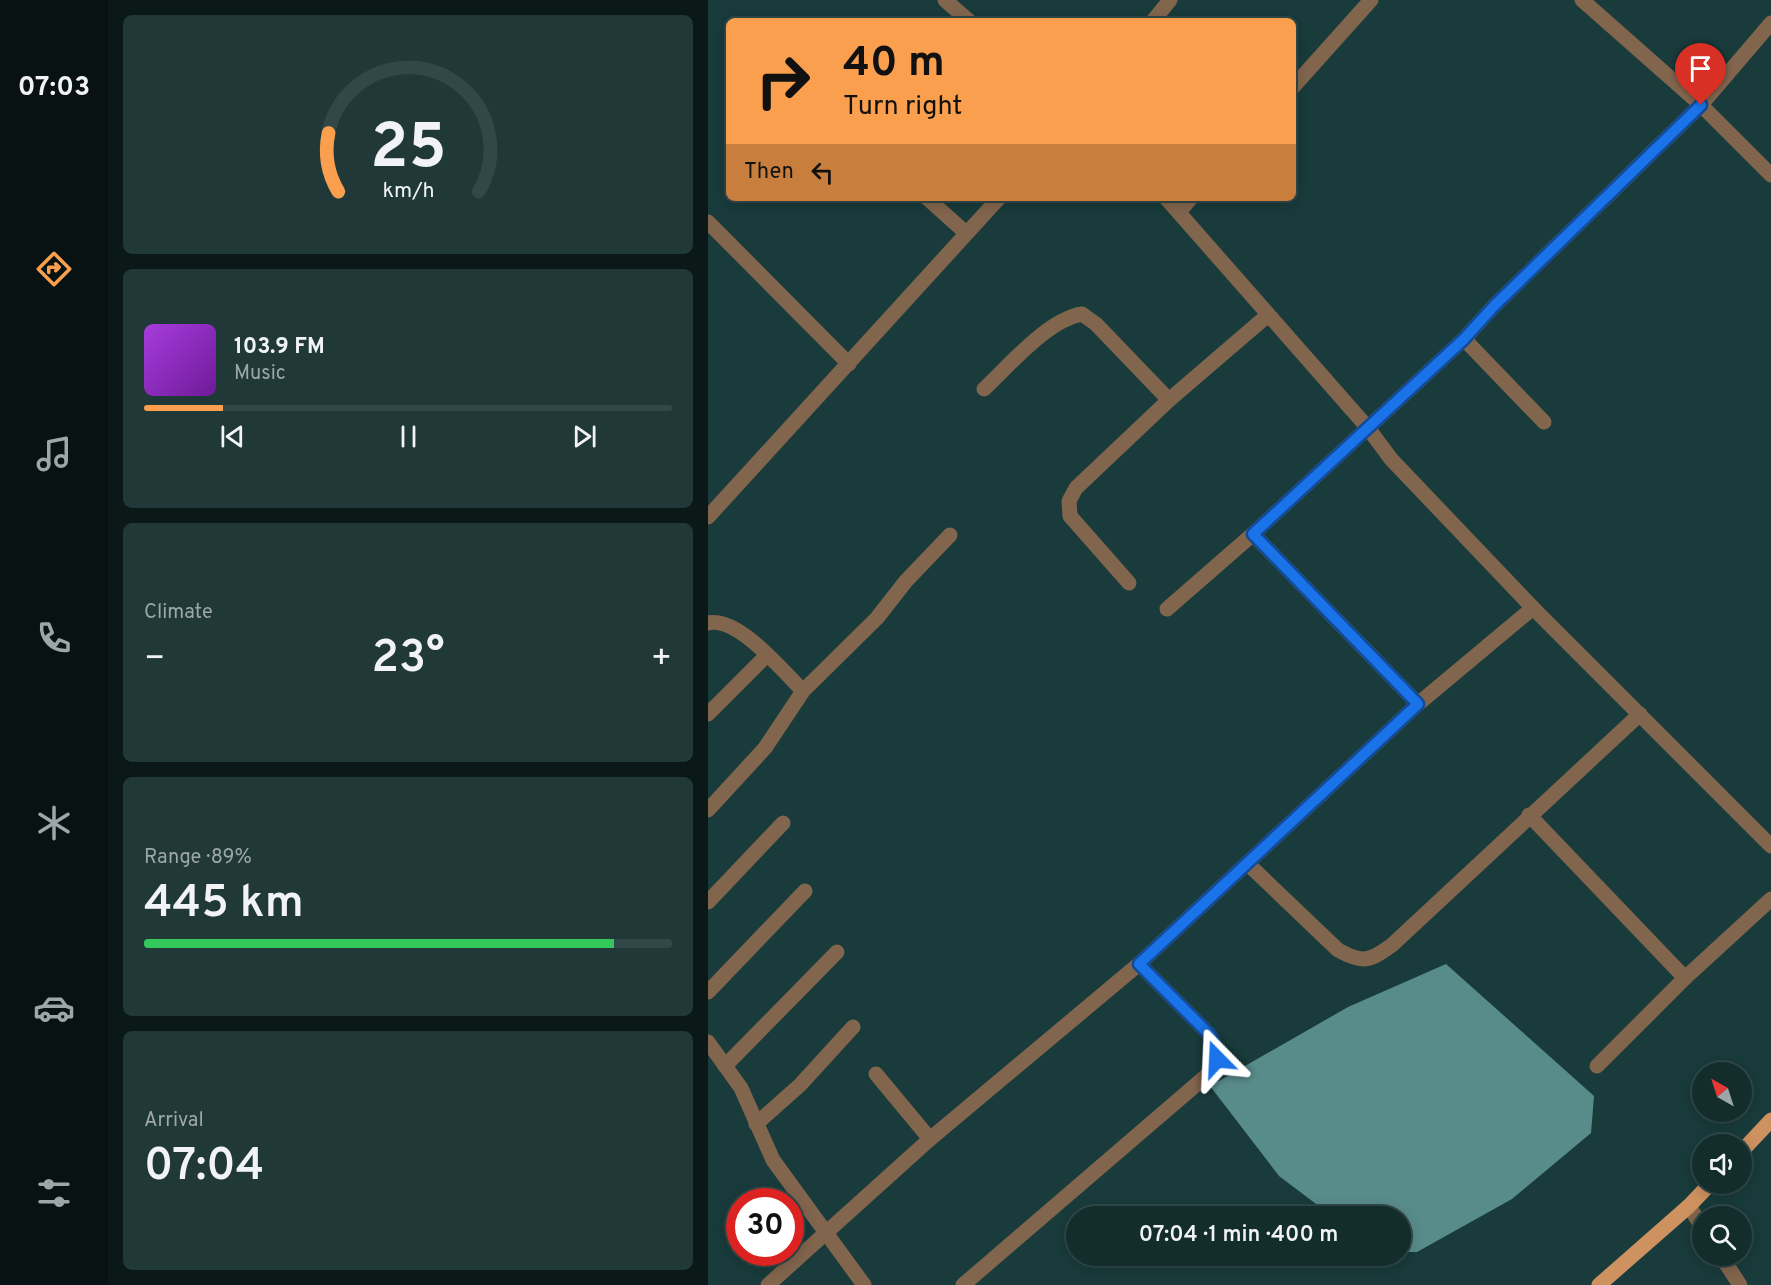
<!DOCTYPE html>
<meta charset="utf-8">
<style>
:root{--surface:#132c2c;--page:#203838;--text:#f1f3f6;--muted:#9da7a9;--line:#324848;--accent:#fa9f4e}
body{margin:0;font-family:Overpass,sans-serif;background:var(--page);color:var(--text);height:100vh;display:flex;flex-direction:column;font-size:22px;white-space:nowrap}
*{box-sizing:border-box;margin:0}
p{font-size:20px;color:var(--muted)}
.icon{flex:none;width:33px;height:33px;fill:none;stroke:currentColor;stroke-width:2;stroke-linecap:round;stroke-linejoin:round}
.map{position:relative;flex:1;overflow:hidden}
.panel{display:flex;flex-direction:column;gap:15px;padding:15px;background:#0a1818;width:600px}
.panel>*{flex:none}
.hud{position:absolute;left:18px;top:18px;width:570px;height:183px;border-radius:9px;box-shadow:0 3px 15px #0003,0 0 0 2px var(--line);background:#fa9f4e;color:#111;overflow:hidden}
.needle{width:39px;rotate:321deg}
.fabs{position:absolute;left:984px;top:1062px;display:grid;gap:12px}
.fabs a{display:grid;place-items:center;width:60px;height:60px;border-radius:50%;background:var(--surface);box-shadow:0 3px 15px #0003,0 0 0 2px var(--line);font-size:30px}
.speed{position:absolute;left:18px;top:1188px;display:flex;gap:12px;font-size:30px;font-weight:700;text-align:center}
.speed>*{display:grid;place-content:center;width:78px;height:78px;border-radius:50%;background:var(--surface);box-shadow:0 3px 15px #0003,0 0 0 2px var(--line);line-height:1}
.speed .limit{border:9px solid #d22;background:#fff;color:#111}
.pin{position:absolute;display:grid;place-items:center;width:51px;height:51px;color:#fff;margin:-62px -26px;border-radius:50% 50% 50% 0;rotate:-45deg;box-shadow:0 0 6px #0007}
.pin .icon{rotate:45deg}
.me{position:absolute;width:66px;margin:-33px;rotate:339deg;stroke-linejoin:round;filter:drop-shadow(0 0 4px #0008)}
.turn{display:flex;align-items:center;gap:21px;height:126px;padding:0 18px;font-size:27px}
.turn .icon{width:78px;height:78px;stroke-width:2.5}
.turn b{display:block;font-size:42px;line-height:51px}
.then{display:flex;align-items:center;height:57px;padding:0 18px;background:#0003;gap:12px;font-size:22px}
.big{font-size:45px;font-weight:600;line-height:1.1}
.panel .tile{flex:1;display:flex;flex-direction:column;justify-content:center;gap:9px;min-width:0;padding:0 21px;border-radius:9px;background:var(--page)}
.panel .dial{align-items:center;gap:0}
.dial svg{height:156px;overflow:visible;fill:none;stroke:var(--line);stroke-width:7;stroke-linecap:round;text-anchor:middle}
.dial text{fill:var(--text);stroke:none}
.song{display:flex;align-items:center;gap:18px}
.cover{width:72px;height:72px;border-radius:9px;background:linear-gradient(135deg,hsl(280 70% 55%),hsl(280 70% 35%))}
.played{height:6px;border-radius:3px;background:linear-gradient(90deg,var(--accent) 15%,var(--line) 15%)}
.keys{display:flex;justify-content:space-around;direction:ltr}
.heat{display:flex;justify-content:space-between;align-items:center;font-size:33px;direction:ltr}
.charge{height:9px;border-radius:4px;background:linear-gradient(90deg,#34c759 89%,var(--line) 0)}
.trip{position:absolute;left:358px;top:1206px;width:345px;height:60px;border-radius:30px;background:var(--surface);box-shadow:0 3px 15px #0003,0 0 0 2px var(--line);font-weight:600;line-height:60px;text-align:center}
main{display:flex;flex:1;min-height:0}
.menu{display:flex;flex-direction:column;width:108px;justify-content:space-around;align-items:center;background:#081212;color:var(--muted)}
.menu .icon{width:42px;height:42px}
.menu .active{color:var(--accent)}
.menu b{font-size:27px;color:var(--text)}
.map>svg:first-child{display:block}
.water{fill:#588c8b}
.lines{fill:none;stroke-linecap:round;stroke-linejoin:round}
.minor{stroke:#82654d;stroke-width:15}
.major{stroke:#ce9260;stroke-width:15}
.route-casing{stroke:#114b97;stroke-width:15}
.route{stroke:#1a73e8;stroke-width:10}
</style>
<main>
<nav class="menu">
<b>07:03</b>
<svg class="icon active" aria-label="directions" viewBox="0 0 24 24"><path d="M12 3l9 9-9 9-9-9zM9 14v-3h6M13 9l2 2-2 2"/></svg>
<svg class="icon" aria-label="music" viewBox="0 0 24 24"><path d="M9 18V5l10-2v13"/><circle cx="6" cy="18" r="3"/><circle cx="16" cy="16" r="3"/></svg>
<svg class="icon" aria-label="phone" viewBox="0 0 24 24"><path d="M5 4h4l2 5-3 2q2 4 5 5l2-3 5 2v4C11 20 4 13 5 4z"/></svg>
<svg class="icon" aria-label="climate" viewBox="0 0 24 24"><path d="M12 3v18M4 7l16 10M4 17L20 7"/></svg>
<svg class="icon" aria-label="car" viewBox="0 0 24 24"><path d="M5 17H2v-5l4-1 3-4h7l3 4 3 1v5h-3M9 17h6M6 11h13"/><circle cx="7" cy="17" r="2"/><circle cx="17" cy="17" r="2"/></svg>
<svg class="icon" aria-label="filters" viewBox="0 0 24 24"><path d="M4 7h16M4 17h16"/><circle cx="9" cy="7" r="2"/><circle cx="15" cy="17" r="2"/></svg>
</nav>
<section class="panel">
<div class="tile dial"><svg viewBox="0 0 100 80">
<path d="M14 69A42 42 0 1 1 86 69"/>
<path d="M14 69A42 42 0 0 1 9 39" stroke="#fa9f4e"/>
<text x="50" y="56" font-size="32" font-weight="700">25</text>
<text x="50" y="72" font-size="11">km/h</text>
</svg></div>
<div class="tile">
<div class="song"><i class="cover"></i><div><b>103.9 FM</b><p>Music</p></div></div>
<div class="played"></div>
<div class="keys"><svg class="icon" aria-label="previous" viewBox="0 0 24 24"><path d="M18 5L8 12l10 7zM5 5v14"/></svg><svg class="icon" aria-label="pause" viewBox="0 0 24 24"><path d="M8 5v14M16 5v14"/></svg><svg class="icon" aria-label="next" viewBox="0 0 24 24"><path d="M6 5l10 7-10 7zM19 5v14"/></svg></div>
</div>
<div class="tile"><p>Climate</p>
<div class="heat"><a>−</a><b class="big">23°</b><a>+</a></div>
</div>
<div class="tile"><p>Range · 89%</p><b class="big">445 km</b><div class="charge"></div></div>
<div class="tile"><p>Arrival</p><b class="big">07:04</b></div>
</section>
<div class="map">
<svg width="1063" height="1285" viewBox="0 0 1063 1285">
<rect width="100%" height="100%" fill="#193b3b"/>
<!-- water -->
<polygon class="water" points="738,964 886,1096 883,1133 804,1199 709,1252 693,1252 693,1216 624,1216 571,1176 502,1086 640,1007"/>
<g class="lines">
<!-- minor -->
<g class="minor">
<polyline points="237,0 261,21"/>
<polyline points="874,0 993,105 1063,175"/>
<polyline points="445,21 462,0"/>
<polyline points="585,87 663,0"/>
<polyline points="219,198 258,233"/>
<polyline points="458,198 660,428 683,459 825,608 1063,846"/>
<polyline points="472,211 483,198"/>
<polyline points="0,222 141,364"/>
<polyline points="756,339 836,422"/>
<path d="M276,389C302,365 339,320 374,314L388,324L461,400"/>
<polyline points="0,517 291,198"/>
<polyline points="545,534 710,704"/>
<polyline points="421,583 362,516 361,501 368,488 461,400 560,315"/>
<polyline points="459,609 545,534 756,339 786,306 993,105 1063,23"/>
<path d="M0,623C30,616 75,671 95,691"/>
<polyline points="0,714 59,655"/>
<polyline points="0,810 57,748 95,691 169,618 198,581 242,535"/>
<polyline points="821,815 977,978"/>
<path d="M540,864L630,950C655,964 662,961 684,945L932,714"/>
<polyline points="0,902 75,823"/>
<polyline points="0,992 97,891"/>
<polyline points="0,1042 33,1088 65,1160 156,1285"/>
<polyline points="17,1066 129,952"/>
<polyline points="889,1066 977,978 1063,899"/>
<polyline points="168,1074 222,1139"/>
<polyline points="48,1124 92,1085 145,1027"/>
<polyline points="981,1206 994,1227"/>
<polyline points="1013,1256 1032,1285"/>
<polyline points="60,1285 222,1139 431,964 710,704 825,608"/>
<path d="M255,1285L504,1071C510,1057 509,1050 502,1035L431,964"/>
</g>
<!-- major -->
<g class="major">
<polyline points="1034,1151 1063,1120"/>
<polyline points="891,1285 981,1206 1002,1184"/>
</g>
</g>
<g class="lines">
<!-- route casing -->
<g class="route-casing">
<polyline id="route" points="509,1059 509,1049 502,1035 431,964 710,704 545,534 756,339 786,306 993,105"/>
</g>
<!-- route -->
<use href="#route" class="route"/>
</g>
</svg>
<div class="fabs">
<a><svg class="needle" viewBox="-14 -14 28 28"><path d="M0-13l5 13h-10z" fill="#e53935"/><path d="M0 13l5-13h-10z" fill="#9da7a9"/></svg></a>
<a><svg class="icon" aria-label="sound" viewBox="0 0 24 24"><path d="M4 9h4l5-4v14l-5-4H4zM17 9q2 3 0 6"/></svg></a>
<a><svg class="icon" aria-label="search" viewBox="0 0 24 24"><circle cx="10" cy="10" r="6"/><path d="M15 15l6 6"/></svg></a>
</div>
<div class="speed"><div class="limit">30</div></div>
<div class="pin" style="left:993px;top:105px;background:#d93025"><svg class="icon" aria-label="arrive" viewBox="0 0 24 24"><path d="M6 21V4h12l-3 4 3 4H6"/></svg></div>
<svg class="me" style="left:509px;top:1059px" viewBox="-20 -20 40 40"><path d="M0-17L14 15 0 8-14 15z" fill="#1a73e8" stroke="#fff" stroke-width="4"/></svg>
<div class="trip">07:04 · 1 min · 400 m</div>
<div class="hud">
<div class="turn"><svg class="icon" aria-label="right" viewBox="0 0 24 24"><path d="M7 20v-9h11M14 6l5 5-5 5"/></svg><div><b>40 m</b>Turn right</div></div>
<div class="then">Then<svg class="icon" aria-label="left" viewBox="0 0 24 24"><path d="M17 20v-9H6M10 6l-5 5 5 5"/></svg></div>
</div>
</div>
</main>
